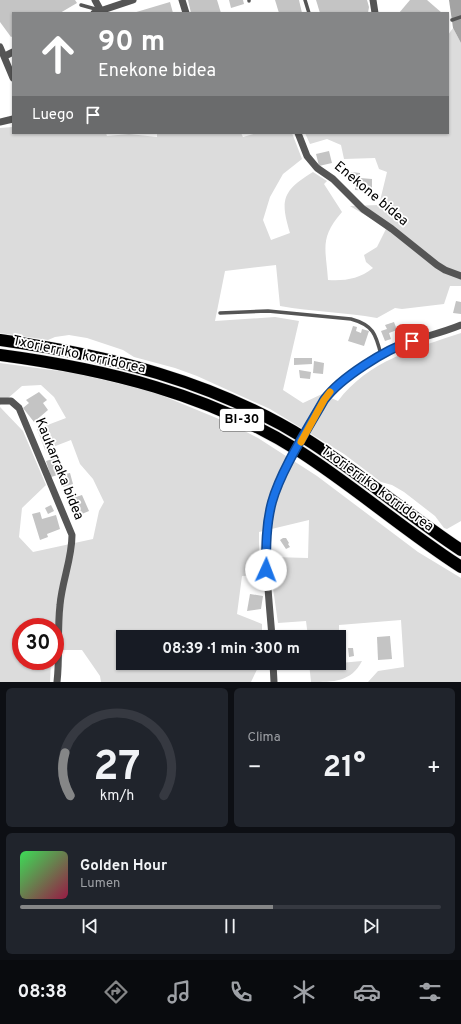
<!DOCTYPE html>
<html lang="es">
<meta charset="utf-8">
<style>
:root{--surface:#171b24;--page:#20242c;--text:#f1f3f6;--muted:#9ea1a6;--line:#363941;--accent:#858687}
body{margin:0;font-family:Overpass,sans-serif;background:var(--page);color:var(--text);height:100vh;display:flex;flex-direction:column;font-size:15px;white-space:nowrap}
*{box-sizing:border-box;margin:0}
p{font-size:13px;color:var(--muted)}
.icon{flex:none;width:22px;height:22px;fill:none;stroke:currentColor;stroke-width:2;stroke-linecap:round;stroke-linejoin:round}
.map{position:relative;height:682px;overflow:hidden}
.sheet{display:flex;flex-direction:column;gap:6px;padding:6px;background:#0d0f14;flex:1}
.sheet>*{flex:none}
.top-card{position:absolute;left:12px;top:12px;width:437px;height:122px;border-radius:0px;box-shadow:0 1px 3px #0004;background:#858687;color:#fff;overflow:hidden}
.speed{position:absolute;left:12px;top:618px;display:flex;gap:8px;font-size:20px;font-weight:700;text-align:center}
.speed>*{display:grid;place-content:center;width:52px;height:52px;border-radius:50%;background:var(--surface);box-shadow:0 1px 3px #0004;line-height:1}
.speed .limit{border:6px solid #d22;background:#fff;color:#111}
.pin{position:absolute;display:grid;place-items:center;width:34px;height:34px;color:#fff;margin:-17px;border-radius:8px;box-shadow:0 2px 6px #0006}
.me{position:absolute;width:44px;margin:-22px;rotate:2deg;stroke-linejoin:round;filter:drop-shadow(0 0 3px #0008)}
.turn{display:flex;align-items:center;gap:14px;height:84px;padding:0 20px;font-size:18px}
.turn .icon{width:52px;height:52px;stroke-width:2.5}
.turn b{display:block;font-size:28px;line-height:34px}
.then{display:flex;align-items:center;height:38px;padding:0 20px;background:#0003;gap:8px;font-size:15px}
.big{font-size:30px;font-weight:700;line-height:1.1}
.sheet .widget{flex:1;display:flex;flex-direction:column;justify-content:center;gap:6px;min-width:0;padding:0 14px;border-radius:6px;background:var(--page)}
.sheet .dial{align-items:center;gap:0}
.dial svg{height:104px;overflow:visible;fill:none;stroke:var(--line);stroke-width:7;stroke-linecap:round;text-anchor:middle}
.dial text{fill:var(--text);stroke:none}
.song{display:flex;align-items:center;gap:12px}
.cover{width:48px;height:48px;border-radius:6px;background:linear-gradient(135deg,hsl(130 70% 55%),hsl(340 70% 35%))}
.played{height:4px;border-radius:2px;background:linear-gradient(90deg,var(--accent) 60%,var(--line) 60%)}
.keys{display:flex;justify-content:space-around;direction:ltr}
.heat{display:flex;justify-content:space-between;align-items:center;font-size:22px;direction:ltr}
.sheet .tiles{flex:1;display:grid;gap:6px;grid-template-columns:1fr 1fr}
.widget:last-child{grid-column:span 2}
.trip{position:absolute;left:116px;top:630px;width:230px;height:40px;border-radius:0px;background:var(--surface);box-shadow:0 1px 3px #0004;font-weight:700;line-height:40px;text-align:center}
.dock{display:flex;height:64px;justify-content:space-around;align-items:center;background:#090b0e;color:var(--muted)}
.dock .icon{width:28px;height:28px}
.dock .active{color:var(--accent)}
.dock b{font-size:18px;color:var(--text)}
.map>svg:first-child{display:block}
.green{fill:#dcdcdc}
.water{fill:#a3a3a3}
.building{fill:#c4c4c4}
.lines{fill:none;stroke-linecap:round;stroke-linejoin:round}
.motorway-casing{stroke:#dbdbdb;stroke-width:13}
.service{stroke:#555;stroke-width:3.5}
.minor{stroke:#555;stroke-width:7}
.motorway{stroke:#000;stroke-width:12}
.minor-bridge{stroke:#555;stroke-width:7}
.route-casing{stroke:#114b97;stroke-width:10}
.route{stroke:#1a73e8;stroke-width:7}
.slow{stroke:#f59e0b;stroke-width:7}
.labels{text-anchor:middle;dominant-baseline:central;stroke-width:3.5;stroke-linejoin:round;paint-order:stroke}
.shield{fill:#fff;stroke:#4c4c4c;stroke-width:1}
.shield-label{font-size:13px;font-weight:bold;fill:#000}
.street-label{font-size:14px;fill:#000;stroke:#fff}
</style>
<div class="map">
<svg width="461" height="682" viewBox="0 0 461 682">
<rect width="100%" height="100%" fill="#fff"/>
<!-- green -->
<g class="green">
<path d="M453,28L461,43V286H450L444,304L402,309L395,308L377,318C345,312 312,312 280,306L276,265L225,271L215,321L275,317L299,321L283,390L303,403L322,394L338,401C368,361 416,348 461,333V521L447,529L444,528L435,516L404,492L392,485L381,482L344,454L270,409L197,376L175,368L134,357L123,350L87,338L69,335L55,337L48,340L0,333V128L13,127V133H106L107,136L129,134L157,137V133H241L243,137L257,133H292L302,159L283,174L270,197L263,220L271,240L290,233C280,200 282,191 313,172L327,181L324,184L342,212C319,238 326,249 328,280C345,281 359,279 373,268L366,262L364,255L377,247L386,229L380,224L350,206L379,205L387,172L379,169L375,158L344,159L341,145L327,139L310,144L305,133H448V35Z"/>
<polygon points="0,363 74,373 125,385 156,393 231,424 258,438 317,476 418,552 461,578 461,682 368,682 378,671 404,667 401,620 339,625 339,637 308,637 306,621 278,623 271,574 273,557 308,558 309,520 259,532 259,575 242,576 237,614 262,624 262,637 123,637 123,663 260,663 251,682 101,682 100,676 82,650 55,650 55,627 21,627 21,661 51,661 50,682 0,682 0,407 23,431 46,485 22,508 19,537 33,552 93,539 99,511 104,502 93,479 80,464 71,440 45,450 37,429 66,418 54,397 41,385 22,386 0,405"/>
<path d="M339,641L340,663L362,661C351,682 334,682 311,682L309,663H339Z"/>
</g>
<!-- water -->
<polygon class="water" points="449,0 461,0 461,43 453,28"/>
<!-- building -->
<g class="building">
<polygon points="0,0 75,0 77,3 60,13 13,13 13,36 11,37 0,22"/>
<polygon points="188,0 217,0 221,13 191,13"/>
<polygon points="229,0 243,0 244,4 231,8"/>
<polygon points="275,0 299,0 302,13 279,13"/>
<polygon points="316,0 367,0 369,7 368,13 320,13"/>
<polygon points="410,0 427,0 442,13 399,13"/>
<polygon points="170,2 173,13 133,13"/>
<polygon points="329,151 332,163 319,166 316,154"/>
<polygon points="351,172 360,173 360,178 372,179 372,191 355,190 355,182 350,181"/>
<polygon points="456,301 461,302 461,314 453,313"/>
<polygon points="394,322 397,330 389,333 391,339 385,341 381,331 387,329 385,325"/>
<polygon points="353,326 357,327 356,331 361,333 362,329 369,331 364,346 348,341"/>
<polygon points="294,358 312,358 312,364 294,365"/>
<polygon points="314,361 324,363 323,374 313,373"/>
<polygon points="299,370 311,372 310,379 300,378"/>
<polygon points="39,392 47,400 43,403 48,410 34,422 23,408 29,403 26,400"/>
<polygon points="59,457 64,473 51,477 46,461"/>
<polygon points="70,473 73,484 63,487 60,477 62,477 62,475"/>
<polygon points="82,495 89,511 77,516 70,499"/>
<polygon points="51,505 54,511 48,514 45,508"/>
<polygon points="40,512 42,519 56,515 60,529 47,534 48,537 40,540 32,514"/>
<polygon points="283,538 286,538 289,543 288,544 290,547 286,549 280,540"/>
<polygon points="250,594 263,596 261,609 247,611"/>
<polygon points="390,636 392,659 378,660 377,637"/>
<polygon points="348,648 353,648 354,656 349,657"/>
<polygon points="277,663 308,663 308,667 277,668"/>
</g>
<g class="lines">
<!-- motorway casing -->
<g class="motorway-casing">
<g id="motorway">
<path d="M0,340C107,355 213,381 306,439C360,473 408,515 461,550"/>
<path d="M0,355C105,369 209,394 299,451C355,487 405,531 461,567"/>
</g>
</g>
<!-- service -->
<g class="service">
<polyline points="249,0 249,1"/>
<polyline points="305,0 309,13"/>
<polyline points="81,5 99,10"/>
<polyline points="452,20 461,17"/>
<path d="M220,313L268,311L351,319C373,325 376,334 381,355"/>
</g>
<!-- minor -->
<g class="minor">
<polyline points="95,0 102,13"/>
<polyline points="182,0 186,13"/>
<polyline points="373,0 375,13"/>
<polyline points="94,13 133,0"/>
<polyline points="0,47 13,78"/>
<polyline points="5,56 13,52"/>
<polyline points="0,122 13,119"/>
<polyline points="298,133 307,156 317,168 333,179 363,209 392,229 437,265 445,270 461,276"/>
<path d="M323,400C338,381 380,353 403,344C422,337 442,333 461,325"/>
<path d="M0,401H11L19,408L72,535C72,559 62,581 60,605C57,631 60,656 57,682"/>
<path d="M272,637C268,584 260,538 277,486"/>
<polyline points="273,663 274,682"/>
</g>
<!-- motorway -->
<use href="#motorway" class="motorway"/>
<!-- minor-bridge -->
<polyline class="minor-bridge" points="277,486 323,400"/>
</g>
<g class="lines">
<!-- route casing -->
<g class="route-casing">
<path id="route" d="M266,570C266,548 266,524 272,502C281,470 307,430 324,400C340,378 386,349 412,341"/>
</g>
<!-- route -->
<use href="#route" class="route"/>
<!-- slow -->
<polyline class="slow" points="301,442 324,400 330,392"/>
</g>
<g class="labels">
<!-- shield labels -->
<rect class="shield" x="220" y="409" width="44" height="22" rx="3"/>
<g class="shield-label">
<text x="242" y="420">BI-30</text>
</g>
<!-- street labels -->
<g class="street-label">
<text transform="translate(371 194) rotate(40)">Enekone bidea</text>
<text transform="translate(79 355) rotate(12)">Txorierriko korridorea</text>
<text transform="translate(59 469) rotate(68)">Kaukarraka bidea</text>
<text transform="translate(377 489) rotate(36)">Txorierriko korridorea</text>
</g>
</g>
</svg>
<div class="speed"><div class="limit">30</div></div>
<div class="pin" style="left:412px;top:341px;background:#d93025"><svg class="icon" aria-label="arrive" viewBox="0 0 24 24"><path d="M6 21V4h12l-3 4 3 4H6"/></svg></div>
<svg class="me" style="left:266px;top:570px" viewBox="-20 -20 40 40"><circle r="19" fill="#fff"/><path d="M0-13L10 11 0 6-10 11z" fill="#1a73e8"/></svg>
<div class="trip">08:39 · 1 min · 300 m</div>
<div class="top-card">
<div class="turn"><svg class="icon" aria-label="ahead" viewBox="0 0 24 24"><path d="M12 20V5M6 11l6-6 6 6"/></svg><div><b>90 m</b>Enekone bidea</div></div>
<div class="then">Luego<svg class="icon" aria-label="arrive" viewBox="0 0 24 24"><path d="M6 21V4h12l-3 4 3 4H6"/></svg></div>
</div>
</div>
<section class="sheet">
<div class="tiles">
<div class="widget dial"><svg viewBox="0 0 100 80">
<path d="M14 69A42 42 0 1 1 86 69"/>
<path d="M14 69A42 42 0 0 1 10 36" stroke="#858687"/>
<text x="50" y="56" font-size="32" font-weight="700">27</text>
<text x="50" y="72" font-size="11">km/h</text>
</svg></div>
<div class="widget"><p>Clima</p>
<div class="heat"><a>−</a><b class="big">21°</b><a>+</a></div>
</div>
<div class="widget">
<div class="song"><i class="cover"></i><div><b>Golden Hour</b><p>Lumen</p></div></div>
<div class="played"></div>
<div class="keys"><svg class="icon" aria-label="previous" viewBox="0 0 24 24"><path d="M18 5L8 12l10 7zM5 5v14"/></svg><svg class="icon" aria-label="pause" viewBox="0 0 24 24"><path d="M8 5v14M16 5v14"/></svg><svg class="icon" aria-label="next" viewBox="0 0 24 24"><path d="M6 5l10 7-10 7zM19 5v14"/></svg></div>
</div>
</div>
</section>
<nav class="dock">
<b>08:38</b>
<svg class="icon active" aria-label="directions" viewBox="0 0 24 24"><path d="M12 3l9 9-9 9-9-9zM9 14v-3h6M13 9l2 2-2 2"/></svg>
<svg class="icon" aria-label="music" viewBox="0 0 24 24"><path d="M9 18V5l10-2v13"/><circle cx="6" cy="18" r="3"/><circle cx="16" cy="16" r="3"/></svg>
<svg class="icon" aria-label="phone" viewBox="0 0 24 24"><path d="M5 4h4l2 5-3 2q2 4 5 5l2-3 5 2v4C11 20 4 13 5 4z"/></svg>
<svg class="icon" aria-label="climate" viewBox="0 0 24 24"><path d="M12 3v18M4 7l16 10M4 17L20 7"/></svg>
<svg class="icon" aria-label="car" viewBox="0 0 24 24"><path d="M5 17H2v-5l4-1 3-4h7l3 4 3 1v5h-3M9 17h6M6 11h13"/><circle cx="7" cy="17" r="2"/><circle cx="17" cy="17" r="2"/></svg>
<svg class="icon" aria-label="filters" viewBox="0 0 24 24"><path d="M4 7h16M4 17h16"/><circle cx="9" cy="7" r="2"/><circle cx="15" cy="17" r="2"/></svg>
</nav>
